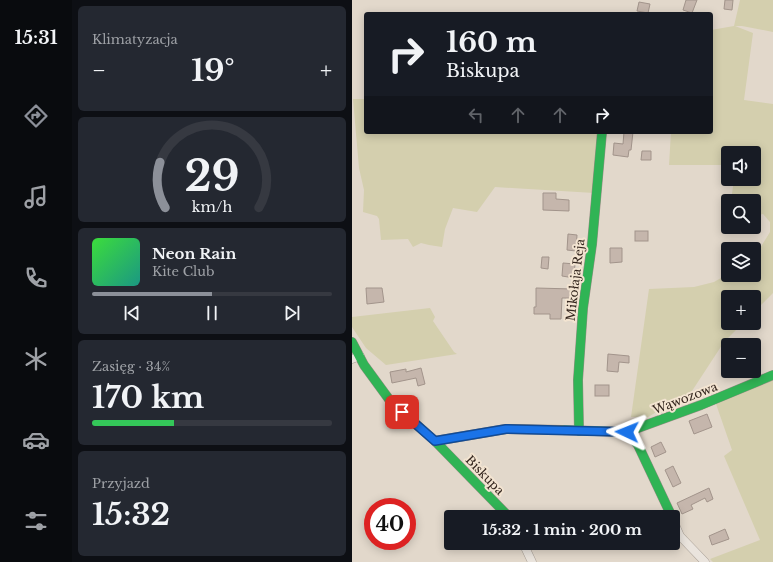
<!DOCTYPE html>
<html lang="pl">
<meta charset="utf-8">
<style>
:root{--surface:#171b24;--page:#242831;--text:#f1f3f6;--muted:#9ea1a6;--line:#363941;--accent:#8c9099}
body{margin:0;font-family:"Libre Baskerville",serif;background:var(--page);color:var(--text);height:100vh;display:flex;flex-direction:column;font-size:15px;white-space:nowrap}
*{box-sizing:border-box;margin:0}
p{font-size:13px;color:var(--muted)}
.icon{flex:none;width:22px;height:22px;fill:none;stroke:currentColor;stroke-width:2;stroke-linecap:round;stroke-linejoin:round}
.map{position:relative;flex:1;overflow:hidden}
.panel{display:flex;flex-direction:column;gap:6px;padding:6px;background:#0d0f14;width:280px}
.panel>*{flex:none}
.guide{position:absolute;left:12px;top:12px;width:349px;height:122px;border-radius:4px;box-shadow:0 2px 10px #0003;background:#171b24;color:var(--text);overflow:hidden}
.buttons{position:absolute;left:369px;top:146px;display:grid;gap:8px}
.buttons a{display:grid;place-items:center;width:40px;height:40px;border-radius:4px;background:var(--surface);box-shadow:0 2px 10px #0003;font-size:20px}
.speed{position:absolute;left:12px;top:498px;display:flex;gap:8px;font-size:20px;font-weight:700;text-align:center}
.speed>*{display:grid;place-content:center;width:52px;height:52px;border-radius:50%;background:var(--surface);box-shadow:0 2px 10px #0003;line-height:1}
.speed .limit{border:6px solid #d22;background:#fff;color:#111}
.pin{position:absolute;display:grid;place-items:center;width:34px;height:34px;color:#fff;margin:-17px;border-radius:8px;box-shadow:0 2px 6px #0006}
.me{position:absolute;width:44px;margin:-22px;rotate:272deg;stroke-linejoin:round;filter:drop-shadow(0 0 3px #0008)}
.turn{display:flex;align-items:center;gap:14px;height:84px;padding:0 16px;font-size:18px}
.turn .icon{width:52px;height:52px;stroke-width:2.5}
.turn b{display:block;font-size:28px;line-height:34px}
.lanes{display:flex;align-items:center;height:38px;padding:0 16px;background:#0003;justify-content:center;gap:20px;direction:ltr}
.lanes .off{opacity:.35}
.big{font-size:30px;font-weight:700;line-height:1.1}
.panel .card{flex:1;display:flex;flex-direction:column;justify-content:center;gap:6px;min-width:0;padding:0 14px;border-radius:6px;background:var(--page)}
.panel .dial{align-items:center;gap:0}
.dial svg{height:104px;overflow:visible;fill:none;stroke:var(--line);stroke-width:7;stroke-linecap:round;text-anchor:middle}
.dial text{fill:var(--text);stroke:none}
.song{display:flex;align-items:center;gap:12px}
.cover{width:48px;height:48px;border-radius:6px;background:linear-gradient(135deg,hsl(120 70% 55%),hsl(170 70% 35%))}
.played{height:4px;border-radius:2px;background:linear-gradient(90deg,var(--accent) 50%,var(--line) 50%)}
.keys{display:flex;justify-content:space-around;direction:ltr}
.heat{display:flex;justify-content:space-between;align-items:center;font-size:22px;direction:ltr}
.charge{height:6px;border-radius:3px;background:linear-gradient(90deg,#34c759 34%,var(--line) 0)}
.trip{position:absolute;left:92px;top:510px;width:236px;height:40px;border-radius:4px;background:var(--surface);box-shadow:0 2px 10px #0003;font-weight:700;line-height:40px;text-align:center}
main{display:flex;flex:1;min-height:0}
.dock{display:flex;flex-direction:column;width:72px;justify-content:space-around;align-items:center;background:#090b0e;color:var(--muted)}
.dock .icon{width:28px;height:28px}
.dock .active{color:var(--accent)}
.dock b{font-size:18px;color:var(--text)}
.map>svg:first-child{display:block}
.green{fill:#d4cfae}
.building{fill:#c5b6ac;stroke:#a2948b}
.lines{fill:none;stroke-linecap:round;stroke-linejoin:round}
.street-casing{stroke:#a79e95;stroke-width:9}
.fast-casing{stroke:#978d85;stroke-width:10}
.slow-casing{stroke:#978d85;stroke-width:10}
.street{stroke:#eae4dd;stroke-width:8}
.fast{stroke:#30b455;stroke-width:9}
.slow{stroke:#ff9f0a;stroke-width:9}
.route-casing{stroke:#114b97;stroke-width:10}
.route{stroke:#1a73e8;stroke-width:7}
.labels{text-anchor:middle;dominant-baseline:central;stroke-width:4;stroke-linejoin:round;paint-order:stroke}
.street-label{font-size:12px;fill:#34261e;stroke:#f3e4d1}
</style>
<main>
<nav class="dock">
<b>15:31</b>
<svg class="icon active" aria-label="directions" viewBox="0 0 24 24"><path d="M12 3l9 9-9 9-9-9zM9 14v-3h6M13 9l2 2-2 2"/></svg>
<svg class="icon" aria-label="music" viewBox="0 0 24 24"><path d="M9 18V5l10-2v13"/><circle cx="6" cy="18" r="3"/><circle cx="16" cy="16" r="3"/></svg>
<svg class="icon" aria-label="phone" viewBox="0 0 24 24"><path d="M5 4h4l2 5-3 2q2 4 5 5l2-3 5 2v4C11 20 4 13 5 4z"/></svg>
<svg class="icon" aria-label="climate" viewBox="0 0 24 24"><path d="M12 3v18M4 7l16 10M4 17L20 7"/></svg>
<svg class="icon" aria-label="car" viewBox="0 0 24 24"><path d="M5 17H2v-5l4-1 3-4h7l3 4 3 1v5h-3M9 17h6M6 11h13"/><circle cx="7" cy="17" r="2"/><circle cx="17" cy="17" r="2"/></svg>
<svg class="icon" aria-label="filters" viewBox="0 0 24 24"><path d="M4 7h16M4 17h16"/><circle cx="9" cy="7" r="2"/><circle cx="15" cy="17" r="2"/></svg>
</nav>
<section class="panel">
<div class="card"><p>Klimatyzacja</p>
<div class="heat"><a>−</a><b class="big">19°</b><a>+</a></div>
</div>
<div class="card dial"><svg viewBox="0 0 100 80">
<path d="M14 69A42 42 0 1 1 86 69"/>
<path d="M14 69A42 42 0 0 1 10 34" stroke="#8c9099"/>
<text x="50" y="56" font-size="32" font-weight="700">29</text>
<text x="50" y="72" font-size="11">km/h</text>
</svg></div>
<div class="card">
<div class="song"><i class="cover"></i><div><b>Neon Rain</b><p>Kite Club</p></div></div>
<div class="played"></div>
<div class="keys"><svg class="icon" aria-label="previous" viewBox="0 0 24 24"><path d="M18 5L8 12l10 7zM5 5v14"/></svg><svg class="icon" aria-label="pause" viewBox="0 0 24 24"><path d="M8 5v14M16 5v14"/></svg><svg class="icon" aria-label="next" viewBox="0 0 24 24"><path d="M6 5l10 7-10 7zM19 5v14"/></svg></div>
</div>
<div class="card"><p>Zasięg · 34%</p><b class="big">170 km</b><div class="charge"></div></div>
<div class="card"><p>Przyjazd</p><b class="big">15:32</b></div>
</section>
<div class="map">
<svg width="421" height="562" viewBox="0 0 421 562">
<rect width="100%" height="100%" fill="#e2d8cb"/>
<!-- green -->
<g class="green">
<polygon points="388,0 421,0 421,32 390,26 383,26 401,33 392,100 421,104 421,293 402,312 402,297 376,297 376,323 391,323 372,342 340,391 296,417 279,417 297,289 342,287 362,282 376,274 402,275 402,258 418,232 418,222 411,214 402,216 402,201 379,201 382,179 402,179 402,153 376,153 376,165 317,165 319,132 359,132 359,30 382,26"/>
<polygon points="1,99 14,99 14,132 248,132 242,193 143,187 125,212 101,208 93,229 90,247 77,245 69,243 61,247 56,239 29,240 27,219 25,216 11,212 12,190 7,168"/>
<polygon points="78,308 83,317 81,321 102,352 105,354 34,365 14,348 0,327 0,317"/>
<polygon points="421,378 421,562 361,562 358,559 408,540 372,456 380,450 364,404"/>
</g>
<!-- building -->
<g class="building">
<polygon points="334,0 345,0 340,13 331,10"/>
<polygon points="373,0 381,0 380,10 372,9"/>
<polygon points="287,2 298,4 296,13 285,11"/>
<polygon points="272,132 281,132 279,150 277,150 276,157 261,155 262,143 271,144"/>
<polygon points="290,151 299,151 299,160 289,160"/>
<polygon points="191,193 204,193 204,199 217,200 217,211 191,210"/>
<rect x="283" y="231" width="13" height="10"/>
<polygon points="216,234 225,235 224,251 215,250"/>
<polygon points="258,248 270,248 270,262 258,263"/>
<polygon points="190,257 197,257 196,269 189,268"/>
<polygon points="211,263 223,264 222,278 210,276"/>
<polygon points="14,288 30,288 32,302 15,304"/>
<polygon points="184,288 221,289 221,298 210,298 209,319 198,319 198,314 182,314 182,307 184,307"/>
<polygon points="256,354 277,356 277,363 267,362 266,372 255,371"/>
<polygon points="69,368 73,384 66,386 64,378 40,383 38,372 54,369 54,372"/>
<rect x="243" y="385" width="14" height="11"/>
<polygon points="355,414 360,427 342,434 337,421"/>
<polygon points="309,442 314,452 303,457 299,447"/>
<polygon points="321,466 329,483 321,487 313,470"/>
<polygon points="357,488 361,499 355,502 353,498 339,505 341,509 330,514 325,503"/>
<polygon points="373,529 377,539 360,545 357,536"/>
</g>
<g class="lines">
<!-- street casing -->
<g class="street-casing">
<g id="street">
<polyline points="0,359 8,356"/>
<polyline points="321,520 328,536 353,562"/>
<polyline points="171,543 180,562"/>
</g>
</g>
<!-- fast casing -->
<g class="fast-casing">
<g id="fast">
<polyline points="0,342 12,365 39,402 83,441 157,517"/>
<polyline points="210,430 275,432 286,445 320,517"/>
<polyline points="227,431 226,380 231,308 240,244 250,132"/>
<polyline points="275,432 349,405 421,375"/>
</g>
</g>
<!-- slow casing -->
<g class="slow-casing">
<polyline id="slow" points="83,441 154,429 210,430"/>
</g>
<!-- street -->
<use href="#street" class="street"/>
<!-- fast -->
<use href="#fast" class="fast"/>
<!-- slow -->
<use href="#slow" class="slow"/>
</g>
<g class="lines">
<!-- route casing -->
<g class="route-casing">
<polyline id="route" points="50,412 83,441 154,429 275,432"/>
</g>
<!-- route -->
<use href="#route" class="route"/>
</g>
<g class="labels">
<!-- street labels -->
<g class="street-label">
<text transform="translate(223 280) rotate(-83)">Mikołaja Reja</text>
<text transform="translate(333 398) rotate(-21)">Wąwozowa</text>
<text transform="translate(133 475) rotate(46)">Biskupa</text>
</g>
</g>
</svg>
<div class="buttons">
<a><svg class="icon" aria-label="sound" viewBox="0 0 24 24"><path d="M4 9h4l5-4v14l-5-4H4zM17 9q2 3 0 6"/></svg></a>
<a><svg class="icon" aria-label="search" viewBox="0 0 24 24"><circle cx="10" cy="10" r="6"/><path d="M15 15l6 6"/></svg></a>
<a><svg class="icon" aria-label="layers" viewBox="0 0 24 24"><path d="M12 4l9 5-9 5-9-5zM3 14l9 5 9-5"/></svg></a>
<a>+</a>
<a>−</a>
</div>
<div class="speed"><div class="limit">40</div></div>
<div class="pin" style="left:50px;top:412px;background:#d93025"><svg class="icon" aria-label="arrive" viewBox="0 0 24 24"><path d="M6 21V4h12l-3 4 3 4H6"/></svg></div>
<svg class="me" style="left:275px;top:432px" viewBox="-20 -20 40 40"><path d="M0-17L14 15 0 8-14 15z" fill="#1a73e8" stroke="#fff" stroke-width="4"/></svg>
<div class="trip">15:32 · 1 min · 200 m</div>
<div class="guide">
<div class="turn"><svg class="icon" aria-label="right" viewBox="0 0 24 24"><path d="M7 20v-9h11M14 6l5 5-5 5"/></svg><div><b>160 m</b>Biskupa</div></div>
<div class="lanes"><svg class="icon off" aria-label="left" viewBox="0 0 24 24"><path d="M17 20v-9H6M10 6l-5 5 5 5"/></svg><svg class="icon off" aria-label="ahead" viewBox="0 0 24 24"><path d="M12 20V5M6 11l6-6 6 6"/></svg><svg class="icon off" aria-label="ahead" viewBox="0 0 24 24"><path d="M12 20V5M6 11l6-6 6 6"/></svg><svg class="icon" aria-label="right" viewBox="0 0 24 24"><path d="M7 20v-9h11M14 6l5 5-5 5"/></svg></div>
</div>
</div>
</main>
